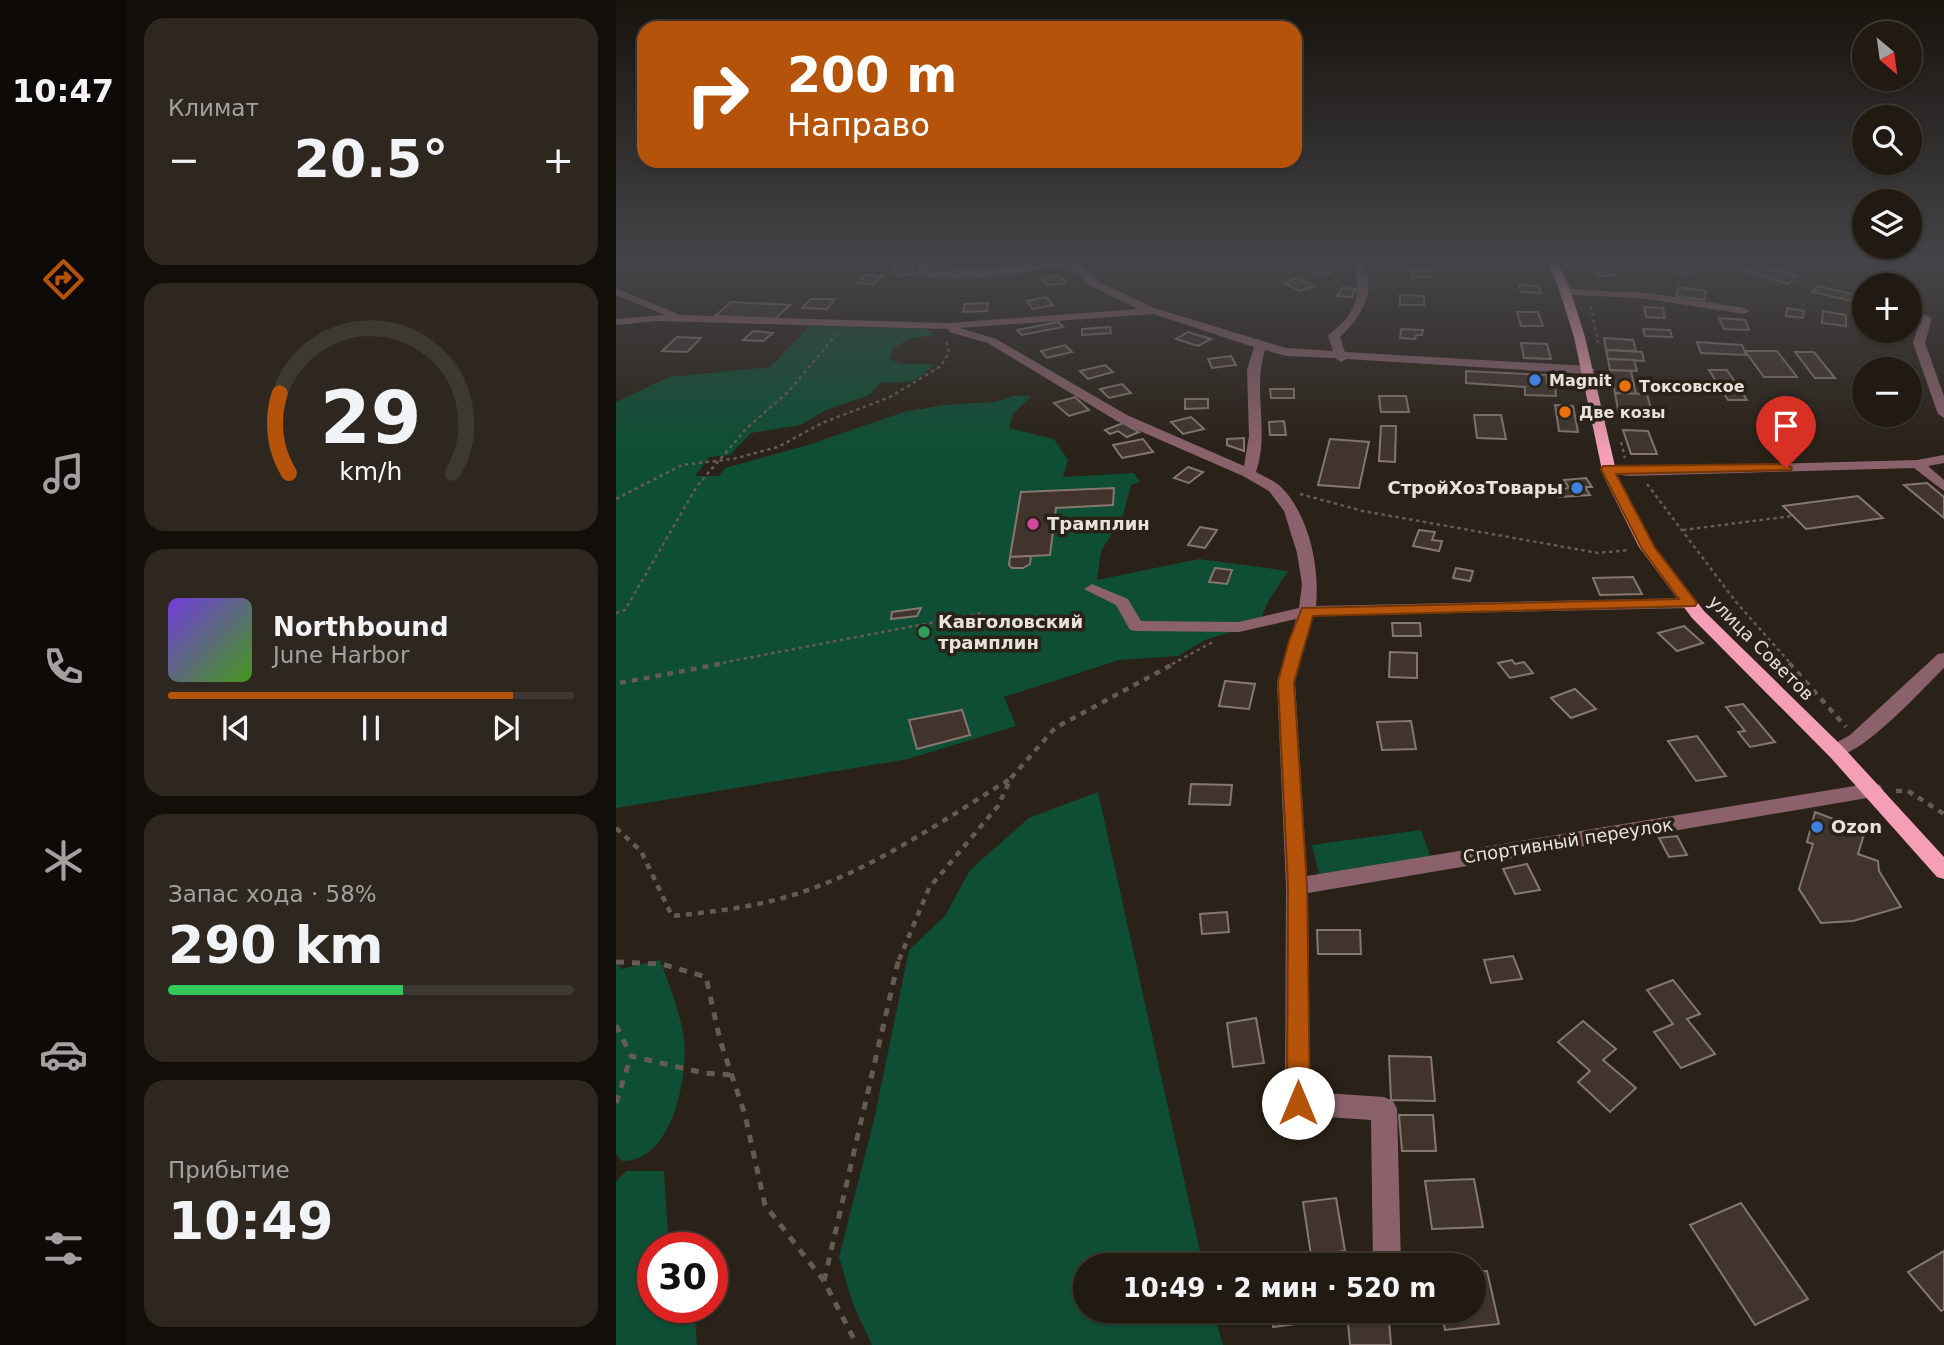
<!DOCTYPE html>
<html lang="ru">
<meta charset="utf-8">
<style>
body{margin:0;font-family:"DejaVu Sans",sans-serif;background:#2d2720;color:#f1f3f6;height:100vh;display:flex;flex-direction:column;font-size:26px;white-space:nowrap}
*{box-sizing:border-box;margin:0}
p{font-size:23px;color:#a2a19f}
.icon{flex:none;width:38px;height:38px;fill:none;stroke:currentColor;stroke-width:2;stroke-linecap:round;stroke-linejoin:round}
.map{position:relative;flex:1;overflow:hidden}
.panel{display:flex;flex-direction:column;gap:18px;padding:18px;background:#120e0a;width:490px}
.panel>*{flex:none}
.top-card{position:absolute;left:21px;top:21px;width:665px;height:147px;border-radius:21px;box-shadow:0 2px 5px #0004,0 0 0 2px #3d3832;background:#b45309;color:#fff;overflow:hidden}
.needle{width:46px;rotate:151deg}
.buttons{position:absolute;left:1236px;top:21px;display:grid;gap:14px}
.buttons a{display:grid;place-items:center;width:70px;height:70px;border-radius:50%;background:#201a12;box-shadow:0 2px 5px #0004,0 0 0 2px #3d3832;font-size:35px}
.speed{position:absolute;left:21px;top:1232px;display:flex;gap:14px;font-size:35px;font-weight:700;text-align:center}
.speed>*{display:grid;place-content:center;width:91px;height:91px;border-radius:50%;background:#201a12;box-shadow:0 2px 5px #0004,0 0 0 2px #3d3832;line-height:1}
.speed .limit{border:10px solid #d22;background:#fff;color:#111}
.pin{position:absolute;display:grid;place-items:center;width:60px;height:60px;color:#fff;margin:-72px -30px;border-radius:50% 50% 50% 0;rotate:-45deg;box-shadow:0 0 7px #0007}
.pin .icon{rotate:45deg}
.me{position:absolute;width:77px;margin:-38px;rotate:0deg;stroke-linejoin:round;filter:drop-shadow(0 0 5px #0008)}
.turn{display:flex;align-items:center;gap:24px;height:147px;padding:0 35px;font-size:32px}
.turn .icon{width:91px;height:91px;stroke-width:2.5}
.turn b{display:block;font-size:49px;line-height:60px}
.big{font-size:52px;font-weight:800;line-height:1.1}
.panel .tile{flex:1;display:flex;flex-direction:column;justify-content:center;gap:10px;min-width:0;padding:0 24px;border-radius:21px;background:#2d2720}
.panel .dial{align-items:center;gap:0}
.dial svg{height:182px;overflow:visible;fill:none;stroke:#3d3832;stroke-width:7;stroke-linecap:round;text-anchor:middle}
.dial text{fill:#f1f3f6;stroke:none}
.song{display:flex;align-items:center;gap:21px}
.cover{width:84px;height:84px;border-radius:10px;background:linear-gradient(135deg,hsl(260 70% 55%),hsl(100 70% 35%))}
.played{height:7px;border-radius:4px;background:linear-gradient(90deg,#b45309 85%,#3d3832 85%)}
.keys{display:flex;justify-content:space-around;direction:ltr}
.heat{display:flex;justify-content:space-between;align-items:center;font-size:38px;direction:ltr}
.charge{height:10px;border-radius:5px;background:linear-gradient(90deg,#34c759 58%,#3d3832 0)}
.trip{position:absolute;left:457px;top:1253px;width:413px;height:70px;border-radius:35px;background:#201a12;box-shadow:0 2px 5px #0004,0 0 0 2px #3d3832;font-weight:800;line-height:70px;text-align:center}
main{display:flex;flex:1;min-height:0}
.dock{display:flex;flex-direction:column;width:126px;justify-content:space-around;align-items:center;background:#0d0a07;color:#a2a19f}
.dock .icon{width:49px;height:49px}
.dock .selected{color:#b45309}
.dock b{font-size:32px;color:#f1f3f6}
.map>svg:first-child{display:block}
</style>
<main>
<nav class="dock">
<b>10:47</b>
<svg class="icon selected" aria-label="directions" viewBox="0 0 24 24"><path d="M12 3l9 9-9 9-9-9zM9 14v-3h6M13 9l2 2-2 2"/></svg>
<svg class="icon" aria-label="music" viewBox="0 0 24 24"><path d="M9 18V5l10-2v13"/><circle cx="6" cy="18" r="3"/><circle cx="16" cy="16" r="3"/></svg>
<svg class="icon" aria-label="phone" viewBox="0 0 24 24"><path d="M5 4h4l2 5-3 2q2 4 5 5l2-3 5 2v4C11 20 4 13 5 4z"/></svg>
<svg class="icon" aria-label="climate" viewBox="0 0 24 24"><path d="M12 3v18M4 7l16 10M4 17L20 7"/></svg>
<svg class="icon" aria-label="car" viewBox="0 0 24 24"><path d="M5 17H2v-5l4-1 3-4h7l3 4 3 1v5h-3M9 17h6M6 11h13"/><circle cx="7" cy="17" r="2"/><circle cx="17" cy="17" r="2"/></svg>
<svg class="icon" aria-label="filters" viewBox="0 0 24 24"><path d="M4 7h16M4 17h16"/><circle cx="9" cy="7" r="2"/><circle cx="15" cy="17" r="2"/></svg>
</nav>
<section class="panel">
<div class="tile"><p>Климат</p>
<div class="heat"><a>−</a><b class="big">20.5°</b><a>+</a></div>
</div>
<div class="tile dial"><svg viewBox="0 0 100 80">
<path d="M14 69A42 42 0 1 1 86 69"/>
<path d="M14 69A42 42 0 0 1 10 34" stroke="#b45309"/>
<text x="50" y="56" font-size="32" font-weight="700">29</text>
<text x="50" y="72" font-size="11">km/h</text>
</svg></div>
<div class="tile">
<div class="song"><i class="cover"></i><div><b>Northbound</b><p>June Harbor</p></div></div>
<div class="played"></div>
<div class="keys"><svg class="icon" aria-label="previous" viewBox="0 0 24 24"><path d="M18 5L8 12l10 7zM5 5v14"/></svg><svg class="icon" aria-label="pause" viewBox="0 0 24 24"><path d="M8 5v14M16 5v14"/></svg><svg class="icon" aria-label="next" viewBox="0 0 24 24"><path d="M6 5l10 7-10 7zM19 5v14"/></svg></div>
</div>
<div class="tile"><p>Запас хода · 58%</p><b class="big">290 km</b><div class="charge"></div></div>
<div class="tile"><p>Прибытие</p><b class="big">10:49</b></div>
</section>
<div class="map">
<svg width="1328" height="1345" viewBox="0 0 1328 1345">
<rect width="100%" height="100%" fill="#2a2218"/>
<g fill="#0e4e34">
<path d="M193 326 312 329 319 335 296 338 277 348 274 360 288 364H319C297 386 293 381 264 383L253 395 210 410 184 425 135 433 114 455 93 457 79 476H103L109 468 192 445 288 412 328 405 378 402 398 396H415L397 414 393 428 438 439 452 460 447 477 518 473 524 482 515 485 507 515 485 551 481 580 583 559 672 571 653 600 642 624 589 640 562 656 503 660 388 697 400 726 292 759 0 808V402L53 377 155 367Z"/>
<polygon points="482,792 587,1265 469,1265 469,1311 597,1311 607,1345 256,1345 237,1304 223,1257 258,1120 293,950 329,916 354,870 413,818"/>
<polygon points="805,830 815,858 703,874 696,845"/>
<path d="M0 960 5 969 44 960C53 984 62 1007 67 1032 74 1071 58 1162 6 1161L0 1154Z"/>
<polygon points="11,1171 48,1171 52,1234 58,1248 37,1248 37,1307 78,1307 81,1345 0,1345 0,1181"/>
</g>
<g fill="#40342d" stroke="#85766f" stroke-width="2">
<polygon points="1055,263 1077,266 1073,274 1051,271"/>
<polygon points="294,265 298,274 281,276 276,267"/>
<polygon points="705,265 715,273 701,275 690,268"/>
<polygon points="992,265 1001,275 984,276 975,266"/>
<polygon points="1138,265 1182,276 1172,284 1130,271"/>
<polygon points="795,270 813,270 815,277 797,277"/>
<polygon points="249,275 266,276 257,284 241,283"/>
<polygon points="444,275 450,283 431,285 426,278"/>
<polygon points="682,278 698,286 684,291 668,283"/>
<polygon points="903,285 923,286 925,293 905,292"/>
<polygon points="1201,286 1245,296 1240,302 1196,292"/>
<polygon points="1063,287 1090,291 1088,300 1060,296"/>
<polygon points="726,288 740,289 736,297 721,296"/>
<polygon points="784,295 808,296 808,305 784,305"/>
<polygon points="430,297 437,305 417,309 411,301"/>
<polygon points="195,299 219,299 211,309 186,308"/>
<polygon points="115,302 174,305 159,319 99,316"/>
<polygon points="372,303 371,311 347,312 349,304"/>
<polygon points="1028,307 1047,308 1049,318 1030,317"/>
<polygon points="1171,308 1188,311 1187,318 1170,316"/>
<polygon points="1207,311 1230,315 1230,326 1206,323"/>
<polygon points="901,312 922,312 927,326 905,326"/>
<polygon points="1103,318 1129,320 1133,330 1108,329"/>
<polygon points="442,322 447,327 406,335 401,330"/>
<polygon points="494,327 495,333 466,335 466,329"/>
<polygon points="785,329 807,330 806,335 800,335 799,339 784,338"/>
<polygon points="1027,329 1054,330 1056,337 1029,336"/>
<polygon points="137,331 157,333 147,341 127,340"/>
<polygon points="572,332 595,339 582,346 560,339"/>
<polygon points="61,337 85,338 71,352 46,351"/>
<polygon points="988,338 1017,340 1020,351 990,350"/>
<polygon points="1081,342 1126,345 1130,355 1085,353"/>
<polygon points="905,343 931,344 935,359 908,358"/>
<polygon points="449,345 456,352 431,358 425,351"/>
<polygon points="990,350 1026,352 1028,361 992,359"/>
<polygon points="1129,351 1161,351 1181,377 1148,377"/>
<polygon points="1179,352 1198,352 1219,378 1199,378"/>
<polygon points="615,356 620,365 596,368 592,359"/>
<polygon points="992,359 1018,360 1021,371 994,370"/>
<polygon points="489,365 497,372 472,379 464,371"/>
<polygon points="994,370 1015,371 1020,394 999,393"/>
<polygon points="1093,370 1111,370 1131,400 1112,400"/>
<polygon points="850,371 930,375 931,383 939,383 940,396 909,395 909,387 850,383"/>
<polygon points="506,384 515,393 493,398 484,389"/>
<polygon points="654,389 678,389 678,398 655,398"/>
<polygon points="999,393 1031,394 1037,417 1003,415"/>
<polygon points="763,396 790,396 793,412 765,412"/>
<polygon points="459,397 473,410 453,416 438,403"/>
<polygon points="569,399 592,399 592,408 569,409"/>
<polygon points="939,405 957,406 962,432 943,431"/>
<polygon points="858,415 885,415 890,439 861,438"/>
<polygon points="575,417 588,429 567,434 555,422"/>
<polygon points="668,421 670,435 654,435 653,422"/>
<polygon points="507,423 523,432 511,437 502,431 494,434 489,430"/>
<polygon points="765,426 780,426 779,462 763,461"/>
<polygon points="1007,430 1032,431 1041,454 1015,454"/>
<polygon points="628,438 628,451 611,445 611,439"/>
<polygon points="527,439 537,452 506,458 497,445"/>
<polygon points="714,439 753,442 743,488 702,485"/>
<polygon points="572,467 587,472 573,483 558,478"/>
<polygon points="970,478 976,487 969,487 974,495 943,497 938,490 953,488 948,480"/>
<polygon points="1311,483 1328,497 1328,518 1288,485"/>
<polygon points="498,488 497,505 440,508 434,555 394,557 405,492"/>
<polygon points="1242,496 1267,518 1190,529 1167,506"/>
<polygon points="584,527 601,530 589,548 572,545"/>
<polygon points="803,530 819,532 816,540 826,541 823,551 797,546"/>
<polygon points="415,556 414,564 407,568 396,568 393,565 394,557"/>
<polygon points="599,568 616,570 611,584 593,582"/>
<polygon points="840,568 857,571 854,581 837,578"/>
<polygon points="1017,577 1026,594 984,595 977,578"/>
<polygon points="305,608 301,616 275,619 276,612"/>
<polygon points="776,623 804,623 805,636 777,636"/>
<polygon points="1068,626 1087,643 1061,651 1042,633"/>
<polygon points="774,652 801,653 801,678 773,677"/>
<polygon points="896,660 899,664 908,662 917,673 894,678 882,663"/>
<polygon points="609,681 639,684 633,709 603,706"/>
<polygon points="959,689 980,709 955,718 935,698"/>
<polygon points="1127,704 1159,742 1134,747 1122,732 1129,731 1110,707"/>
<polygon points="346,710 354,735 301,749 293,720"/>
<polygon points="795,721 800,749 766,750 761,722"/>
<polygon points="1081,736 1110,776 1080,781 1052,741"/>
<polygon points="575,784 616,785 614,805 573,804"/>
<polygon points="1199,812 1249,831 1242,854 1262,861 1263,871 1285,907 1237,921 1205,923 1183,889 1197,844 1191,842"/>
<polygon points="1061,836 1071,855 1053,857 1043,838"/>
<polygon points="911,864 924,890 899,894 887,869"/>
<polygon points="611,912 613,932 586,934 584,914"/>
<polygon points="701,930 744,930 745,954 702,954"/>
<polygon points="897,956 906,979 875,983 868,960"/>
<polygon points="1057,980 1084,1014 1071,1019 1099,1054 1065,1068 1038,1032 1057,1024 1031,990"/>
<polygon points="640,1018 648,1063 617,1067 611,1023"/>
<polygon points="967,1021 1000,1049 987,1060 1020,1088 994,1112 962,1082 974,1071 942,1042"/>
<polygon points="773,1056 815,1057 819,1101 775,1100"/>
<polygon points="783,1115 817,1115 820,1151 786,1151"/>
<polygon points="858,1179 867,1227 816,1229 809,1181"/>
<polygon points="720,1198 729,1251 695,1255 687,1202"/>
<polygon points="1125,1203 1192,1299 1139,1325 1074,1225"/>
<polygon points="1328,1251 1328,1309 1325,1311 1292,1272"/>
<polygon points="871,1271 883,1324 829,1330 825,1311 858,1311 858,1272"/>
<polygon points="655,1311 708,1311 709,1320 657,1327"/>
<polygon points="773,1321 775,1345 734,1345 732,1323"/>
</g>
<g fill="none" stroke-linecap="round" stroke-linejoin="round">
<g stroke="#645c54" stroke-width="2.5" stroke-dasharray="3.5 3.5" stroke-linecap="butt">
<polyline points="957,262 967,282"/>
<polyline points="975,306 982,343"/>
<polyline points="1005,442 1009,458"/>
<polyline points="1031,484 1120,602 1175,664"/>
<polyline points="684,494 747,511 982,553 1013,550"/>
<polyline points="0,499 66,465 117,459 162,447 206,423 274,397 325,366 333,352 330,341"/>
<polyline points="1067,530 1176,516"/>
<polyline points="0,613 9,610 81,486 131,428 172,392 220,335"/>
<polyline points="100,664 366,613"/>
<polyline points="556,664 597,642"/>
</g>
<g stroke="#645c54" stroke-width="4.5" stroke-dasharray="6 6" stroke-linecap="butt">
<polyline points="1173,663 1230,727"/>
<polyline points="4,683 109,663"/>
<polyline points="1280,791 1292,791 1328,814"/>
<path d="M0 828 25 851 56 916C97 912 138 907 177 895 255 871 326 821 394 779"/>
<polyline points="283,960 313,888 382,806 395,778 439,728 559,663"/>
</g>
<g stroke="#645c54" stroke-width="5" stroke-dasharray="8 8" stroke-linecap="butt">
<polyline points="0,962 46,964 90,977 104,1040 129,1115 149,1205 208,1281 241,1345"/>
<polyline points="0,1025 15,1056 88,1073 116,1075"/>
<polyline points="0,1103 15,1056"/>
<polyline points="208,1281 283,958"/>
</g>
<g fill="#8b626c" fill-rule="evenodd">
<path d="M299 262H309L312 271H326L460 262 483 282 538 308 670 348 717 351 712 336C718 329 727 324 732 316 743 301 745 278 736 262H746C763 290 744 318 724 337L729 352 973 366 979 370 973 374 730 359 725 362 719 358 670 356 649 350C636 390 654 431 640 472 647 476 657 480 664 486 693 514 704 567 700 606L1073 598 1081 603 1073 608 697 616 679 682 691 876 1257 783 1264 785 1267 790 1264 795 1257 797 692 893 694 1092 768 1097 777 1101 781 1109 785 1265H757L755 1120 682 1115 673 1111 669 1103 670 886 661 682 680 619 623 632 520 631 514 630 500 605 468 589 476 584 512 599 525 621 623 622 683 608 686 584 681 553 668 511 653 491 627 476 501 421 372 343 333 332 332 329 41 321 0 325V319L49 315 0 295V288L64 315 331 323 522 309 475 286 451 264C408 274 348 284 304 276ZM537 314 638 347 631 370 633 436 628 466 511 415 380 339 344 328Z"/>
<polygon points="950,289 1033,293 1128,308 1134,311 1128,314 1033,299 946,294 946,290"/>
<polygon points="1293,307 1316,318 1309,343 1328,396 1328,418 1322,414 1297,343 1304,319 1293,314"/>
<polygon points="1328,455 1328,463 1312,466 1328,480 1328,491 1298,468 1013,476 991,473 984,469 991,465 1013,468 1301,460"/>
<path d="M1328 653V668C1308 687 1241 763 1214 756L1212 751 1214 746 1234 735 1322 654Z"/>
</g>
<polygon fill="#f49fb5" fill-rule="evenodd" points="931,262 941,262 953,286 969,337 1001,475 1039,547 1088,611 1228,748 1328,857 1328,879 1321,877 1215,758 1076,618 1023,547 987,475 958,337 942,286"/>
</g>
<linearGradient id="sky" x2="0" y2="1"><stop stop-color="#17130d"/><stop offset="0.58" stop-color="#444448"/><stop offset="1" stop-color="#444448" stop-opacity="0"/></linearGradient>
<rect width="1328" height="451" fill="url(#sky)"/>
<polygon fill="#b45309" stroke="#753606" stroke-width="2" points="1170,464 1176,468 1175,470 1000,474 1039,548 1081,603 1079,606 697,616 678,682 691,886 694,1103 690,1111 682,1114 674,1111 671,1103 672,886 662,682 673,641 686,608 1063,599 1026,549 985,469 987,466"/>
<g fill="#3f7fe0" stroke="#2a2218" stroke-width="2.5">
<circle cx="919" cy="380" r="7"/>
<circle cx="961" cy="488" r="7"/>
<circle cx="1201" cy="827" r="7"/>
</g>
<g fill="#e8710a" stroke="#2a2218" stroke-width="2.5">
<circle cx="1009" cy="386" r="7"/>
<circle cx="949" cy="412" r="7"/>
</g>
<circle fill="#d1479c" stroke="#2a2218" stroke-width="2.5" cx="417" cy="524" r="7"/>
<circle fill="#2e9e5b" stroke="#2a2218" stroke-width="2.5" cx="308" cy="632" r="7"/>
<g text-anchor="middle" stroke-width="7" stroke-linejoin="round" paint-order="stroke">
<g font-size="16" font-weight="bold" fill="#e8e2dc" stroke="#2a2218" text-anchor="start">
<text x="933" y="386">Magnit</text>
<text x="1023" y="392">Токсовское</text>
<text x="963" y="418">Две козы</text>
</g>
<g font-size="18" font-weight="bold" fill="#e8e2dc" stroke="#2a2218" text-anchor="start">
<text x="947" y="494" text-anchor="end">СтройХозТовары</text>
<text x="431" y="530">Трамплин</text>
<text x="322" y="628">Кавголовский<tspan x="322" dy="21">трамплин</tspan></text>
<text x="1215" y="833">Ozon</text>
</g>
<g font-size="18" fill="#e8e2dc" stroke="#2a2218">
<text transform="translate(1145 648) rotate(45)" y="6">улица Советов</text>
<text transform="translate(952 841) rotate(-9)" y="6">Спортивный переулок</text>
</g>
</g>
</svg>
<div class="buttons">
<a><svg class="needle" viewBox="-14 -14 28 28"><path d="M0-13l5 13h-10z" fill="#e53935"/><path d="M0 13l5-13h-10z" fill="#a2a19f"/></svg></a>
<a><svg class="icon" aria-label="search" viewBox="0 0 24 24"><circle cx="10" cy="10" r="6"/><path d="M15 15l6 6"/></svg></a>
<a><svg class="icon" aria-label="layers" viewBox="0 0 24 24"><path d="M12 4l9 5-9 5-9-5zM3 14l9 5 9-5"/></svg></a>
<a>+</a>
<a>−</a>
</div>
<div class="speed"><div class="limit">30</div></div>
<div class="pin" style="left:1170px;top:468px;background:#d93025"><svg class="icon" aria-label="arrive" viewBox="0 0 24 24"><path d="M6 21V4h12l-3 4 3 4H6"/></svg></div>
<svg class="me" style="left:682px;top:1103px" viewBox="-20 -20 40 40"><circle r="19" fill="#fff"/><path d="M0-13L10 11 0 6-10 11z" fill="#b45309"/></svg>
<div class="trip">10:49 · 2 мин · 520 m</div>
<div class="top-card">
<div class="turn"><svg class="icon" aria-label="right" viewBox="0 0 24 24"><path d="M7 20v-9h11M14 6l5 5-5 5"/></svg><div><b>200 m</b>Направо</div></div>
</div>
</div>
</main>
